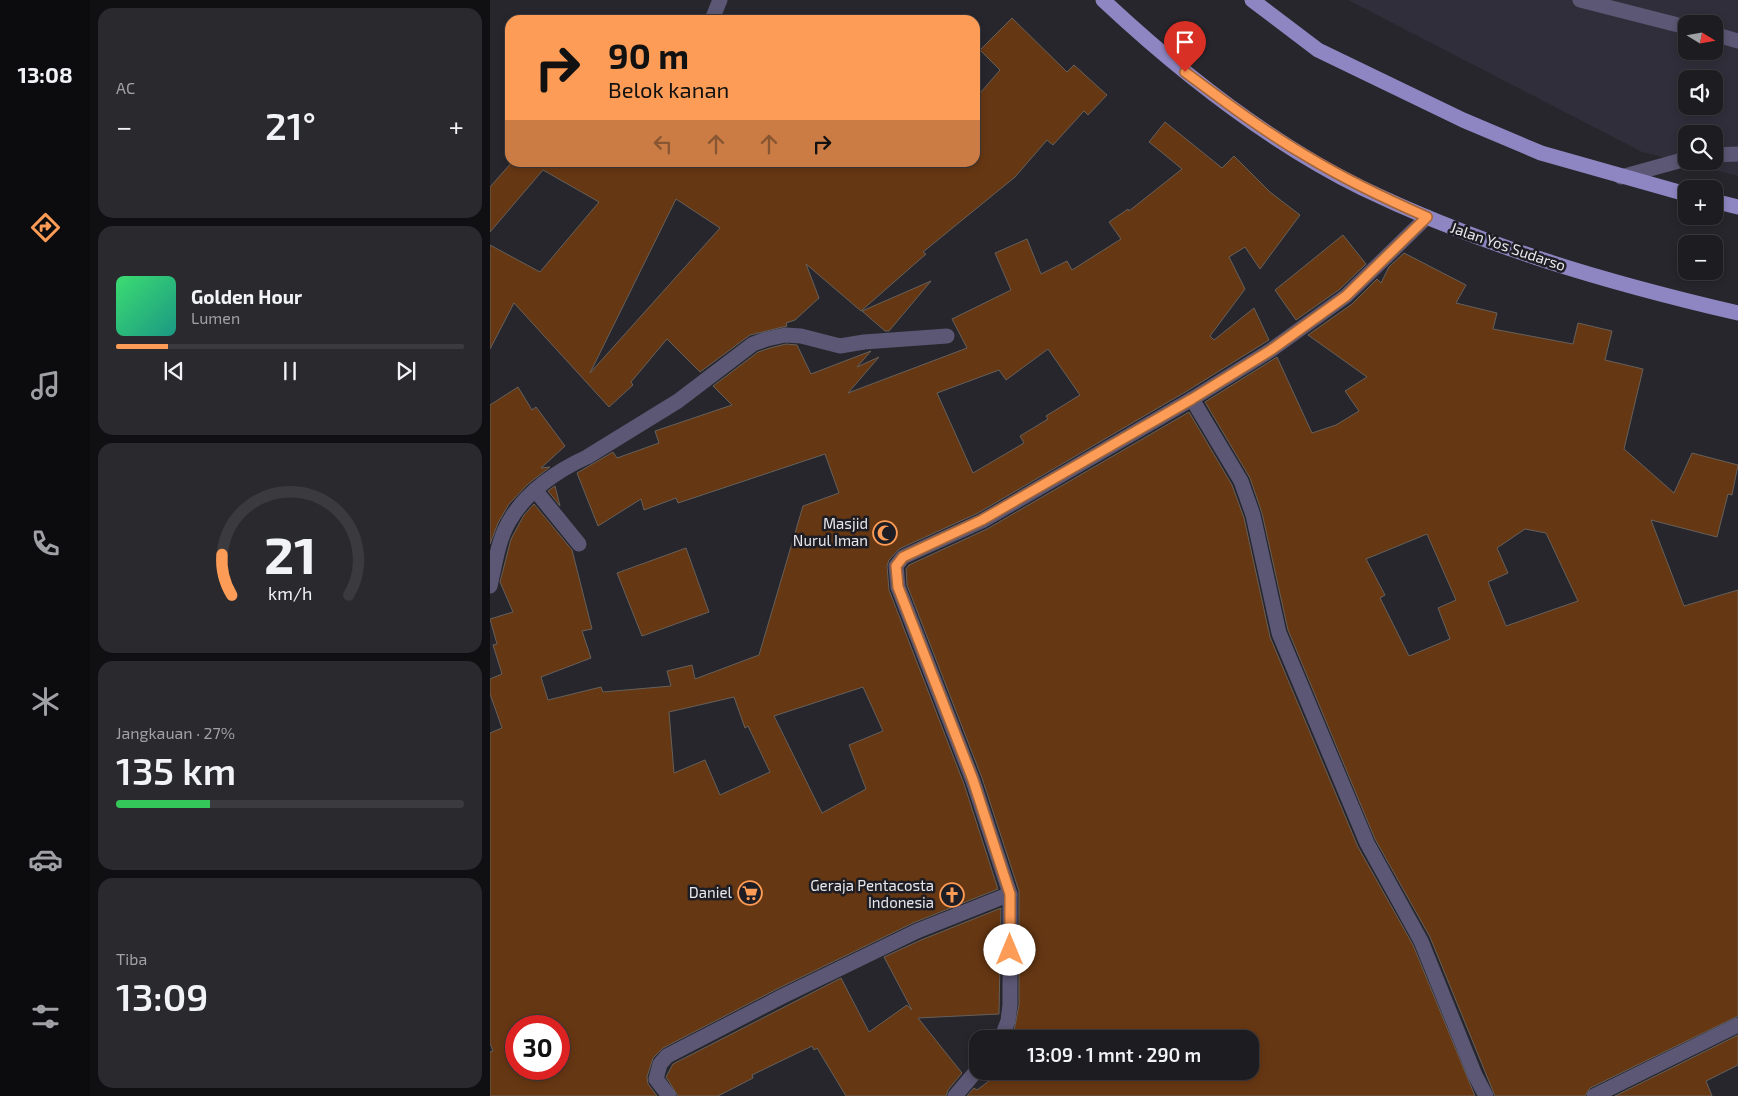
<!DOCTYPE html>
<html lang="id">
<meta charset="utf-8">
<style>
body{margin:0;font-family:"Exo 2",sans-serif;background:#2a292e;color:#f1f3f6;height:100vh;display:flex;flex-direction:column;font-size:19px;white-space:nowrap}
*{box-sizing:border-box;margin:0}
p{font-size:16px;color:#a0a1a5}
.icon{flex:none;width:28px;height:28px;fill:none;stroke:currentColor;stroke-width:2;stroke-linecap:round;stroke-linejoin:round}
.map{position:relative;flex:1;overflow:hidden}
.sheet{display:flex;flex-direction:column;gap:8px;padding:8px;background:#100f12;width:400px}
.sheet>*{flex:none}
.banner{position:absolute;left:15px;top:15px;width:475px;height:152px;border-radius:15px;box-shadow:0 2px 8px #0003,0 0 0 1px #3b3a3f;background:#fd9c56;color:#111;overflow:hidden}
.needle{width:32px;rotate:101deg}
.buttons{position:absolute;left:1188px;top:15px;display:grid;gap:10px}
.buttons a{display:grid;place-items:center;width:45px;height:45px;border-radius:10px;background:#1d1c21;box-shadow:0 2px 8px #0003,0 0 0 1px #3b3a3f;font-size:25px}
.speed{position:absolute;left:15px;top:1015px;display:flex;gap:10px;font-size:25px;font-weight:700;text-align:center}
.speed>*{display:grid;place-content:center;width:65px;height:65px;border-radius:50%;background:#1d1c21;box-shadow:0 2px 8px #0003,0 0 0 1px #3b3a3f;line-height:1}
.speed .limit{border:8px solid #d22;background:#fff;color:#111}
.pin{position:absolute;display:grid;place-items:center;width:42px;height:42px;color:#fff;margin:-51px -21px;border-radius:50% 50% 50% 0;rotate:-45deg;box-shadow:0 0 5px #0007}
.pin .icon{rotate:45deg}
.me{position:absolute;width:55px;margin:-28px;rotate:0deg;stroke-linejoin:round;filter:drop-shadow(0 0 4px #0008)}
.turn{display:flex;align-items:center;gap:18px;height:105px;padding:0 20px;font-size:22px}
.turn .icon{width:65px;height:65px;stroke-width:2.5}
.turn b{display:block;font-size:35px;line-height:42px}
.lanes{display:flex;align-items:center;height:48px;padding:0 20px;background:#0003;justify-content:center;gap:25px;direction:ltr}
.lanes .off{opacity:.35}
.big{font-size:38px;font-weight:600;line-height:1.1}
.sheet .card{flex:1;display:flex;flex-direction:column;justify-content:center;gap:8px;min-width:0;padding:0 18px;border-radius:15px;background:#2a292e}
.sheet .dial{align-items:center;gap:0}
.dial svg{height:130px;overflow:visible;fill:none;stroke:#3b3a3f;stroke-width:7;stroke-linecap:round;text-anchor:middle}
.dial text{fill:#f1f3f6;stroke:none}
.song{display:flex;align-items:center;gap:15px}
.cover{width:60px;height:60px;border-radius:8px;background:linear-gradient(135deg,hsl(140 70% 55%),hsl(170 70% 35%))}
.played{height:5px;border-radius:2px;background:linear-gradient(90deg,#fd9c56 15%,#3b3a3f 15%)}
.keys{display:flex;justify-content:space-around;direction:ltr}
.heat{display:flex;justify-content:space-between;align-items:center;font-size:28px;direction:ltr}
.charge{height:8px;border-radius:4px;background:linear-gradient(90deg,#34c759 27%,#3b3a3f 0)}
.trip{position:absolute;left:479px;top:1030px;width:290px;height:50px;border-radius:15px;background:#1d1c21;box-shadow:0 2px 8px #0003,0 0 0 1px #3b3a3f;font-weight:600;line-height:50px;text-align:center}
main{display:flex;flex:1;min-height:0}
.tabs{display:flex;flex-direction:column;width:90px;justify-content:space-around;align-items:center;background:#0c0b0d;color:#a0a1a5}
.tabs .icon{width:35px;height:35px}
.tabs .active{color:#fd9c56}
.tabs b{font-size:22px;color:#f1f3f6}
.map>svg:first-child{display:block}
</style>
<main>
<nav class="tabs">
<b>13:08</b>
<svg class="icon active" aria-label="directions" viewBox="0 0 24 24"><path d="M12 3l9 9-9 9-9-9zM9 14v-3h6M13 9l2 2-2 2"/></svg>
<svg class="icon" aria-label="music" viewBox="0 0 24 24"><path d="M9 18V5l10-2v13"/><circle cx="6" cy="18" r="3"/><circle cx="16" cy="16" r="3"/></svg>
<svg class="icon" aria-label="phone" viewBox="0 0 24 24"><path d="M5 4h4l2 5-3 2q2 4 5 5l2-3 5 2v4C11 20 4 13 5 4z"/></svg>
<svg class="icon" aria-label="climate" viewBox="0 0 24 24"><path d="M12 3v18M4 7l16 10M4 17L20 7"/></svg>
<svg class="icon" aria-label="car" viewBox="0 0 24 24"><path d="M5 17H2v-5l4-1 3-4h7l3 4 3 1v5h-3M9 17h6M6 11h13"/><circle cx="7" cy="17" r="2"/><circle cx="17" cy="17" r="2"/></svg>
<svg class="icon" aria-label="filters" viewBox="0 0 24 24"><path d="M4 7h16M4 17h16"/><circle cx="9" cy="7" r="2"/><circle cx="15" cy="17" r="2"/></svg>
</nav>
<section class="sheet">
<div class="card"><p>AC</p>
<div class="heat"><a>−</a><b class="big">21°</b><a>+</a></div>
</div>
<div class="card">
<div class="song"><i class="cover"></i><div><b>Golden Hour</b><p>Lumen</p></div></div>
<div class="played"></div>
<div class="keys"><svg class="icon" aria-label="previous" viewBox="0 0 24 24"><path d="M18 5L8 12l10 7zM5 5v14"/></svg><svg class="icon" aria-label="pause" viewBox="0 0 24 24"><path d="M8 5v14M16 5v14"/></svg><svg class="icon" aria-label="next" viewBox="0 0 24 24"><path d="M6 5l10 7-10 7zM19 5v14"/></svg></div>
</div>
<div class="card dial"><svg viewBox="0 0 100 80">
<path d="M14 69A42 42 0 1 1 86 69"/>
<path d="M14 69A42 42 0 0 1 8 44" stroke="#fd9c56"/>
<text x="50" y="56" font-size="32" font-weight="700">21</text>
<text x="50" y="72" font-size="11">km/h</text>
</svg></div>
<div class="card"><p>Jangkauan · 27%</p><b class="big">135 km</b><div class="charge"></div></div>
<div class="card"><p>Tiba</p><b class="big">13:09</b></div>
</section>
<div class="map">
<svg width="1248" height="1096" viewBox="0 0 1248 1096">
<rect width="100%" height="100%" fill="#27262c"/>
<path fill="#2f2e3a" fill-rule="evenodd" d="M858 0H1248V176L1152 152ZM1196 24H1224V51H1196ZM1196 79H1224V106H1196ZM1196 134H1224V161H1196Z"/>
<g fill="#663713" stroke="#66605b" fill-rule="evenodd">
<path d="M522 18 577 72 584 65 617 95 598 115 594 111 563 145 557 140 525 177 433 252 436 254 371 311 316 264 329 298 305 320 296 323 297 326 260 335 210 372 177 339 141 382 143 385 119 407 24 303 0 349V245L50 272 109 202 53 170 0 232V187L22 162H485V99L510 70 490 50ZM186 199 230 228 100 373Z"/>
<path d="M675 122 732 168 744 156 780 192 810 215 770 269 755 247 739 257 755 289 720 336 724 340 764 308 779 340 697 391 488 513 409 549 399 560 397 566 399 590 474 784 508 889 423 923 289 988 173 1048 163 1058 157 1077 158 1084 167 1096H0V1052L3 1051 0 1043V733L12 728 0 694V679L12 674 3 645 7 644 0 619 23 612 10 582 21 539 34 515 44 504 82 550 102 629 92 631 101 658 51 677 58 700 111 687 113 692 181 686 177 671 202 665 205 679 269 655 313 506 349 493 335 454 188 503 186 498 154 510 151 499 108 526 87 473 123 452 127 458 169 443 165 431 242 405 223 386 268 352 280 348 296 344 307 345 321 374 381 351 367 367 389 357 358 393 477 348 462 319 521 290 505 253 537 239 551 274 577 261 582 270 631 239 619 222 638 209 639 211 692 169 659 142ZM558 349 590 395 556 416 558 419 530 436 534 443 483 473 447 393 509 370 516 380ZM373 687 393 731 359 745 376 789 332 813 284 716ZM244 697 255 728 258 726 280 772 230 795 215 760 184 773 179 712ZM26 1026H69V1069H26Z"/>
<polygon points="853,235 876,264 850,289 806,320 785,290"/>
<path d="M914 253 976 285 966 303 1007 313 1003 329 1083 344 1088 323 1122 331 1115 360 1153 369 1134 449 1184 493 1202 453 1248 465 1242 495 1238 494 1227 537 1161 520 1194 606 1248 590V1016L1100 1088 1095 1096H1005L940 937 885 839 798 630 772 513 760 478 715 402 787 357 822 433 846 425 869 411 855 391 877 377 818 335 862 304 887 279 891 283 899 267ZM1035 529 1056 533 1088 601 1016 626 998 582 1018 573 1007 548ZM937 534 966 600 948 608 960 639 919 656 890 598 895 595 876 559Z"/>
<polygon points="441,281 399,331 395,331 372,311"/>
<polygon points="28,387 42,410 46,407 75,446 51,468 60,467 38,484 19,504 8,523 0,544 0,405"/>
<polygon points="699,412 742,485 754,518 780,637 868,847 923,945 985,1096 477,1096 484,1088 487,1090 512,1071 760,1071 760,1039 528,1039 524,1031 529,1005 529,891 492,778 417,585 416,569 419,565 497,529"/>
<polygon points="65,486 70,506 58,491"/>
<polygon points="196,548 219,612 152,636 127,573"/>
<polygon points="511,908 509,1014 428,1018 472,1073 458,1090 456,1096 356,1096 327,1048 324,1050 322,1046 262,1075 263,1078 228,1096 188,1096 176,1077 183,1064 351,978 379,1032 417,1005 422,1010 394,957 431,940"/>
<polygon points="1248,1035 1248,1065 1216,1081 1222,1096 1125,1096"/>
</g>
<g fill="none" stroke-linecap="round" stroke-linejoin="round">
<g stroke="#5b5774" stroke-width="15">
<polyline points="1090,0 1196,27"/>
<polyline points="1224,34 1248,41"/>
<polyline points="1224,155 1248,154"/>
<polyline points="1131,177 1196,159"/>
</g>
<g stroke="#5b5774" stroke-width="15">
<polyline points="223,17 230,0"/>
<polyline points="702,399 751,481 763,515 789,633 877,843 931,941 985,1075 996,1096"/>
<polyline points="45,490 89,544"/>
<path d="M0 586C5 565 8 539 20 520 36 492 68 470 97 457L188 401 263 344 277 339 295 335 311 336 350 346 374 342 457 336"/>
<polyline points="511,1039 518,1021 520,1005 520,894 483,781 408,587 406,566 413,557 492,521 702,399 781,350 856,296 937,217"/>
<polyline points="179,1096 166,1079 170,1064 177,1056 293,996 427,931 520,894"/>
<polyline points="465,1096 488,1069"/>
<polyline points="1104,1096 1248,1025"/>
</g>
<g stroke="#8e86c2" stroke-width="15">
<path d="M613 0C690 72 777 141 872 188 992 246 1119 283 1248 313"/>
<polyline points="762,0 828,50 973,120 1051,153 1196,194"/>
<polyline points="1224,201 1248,207"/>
</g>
</g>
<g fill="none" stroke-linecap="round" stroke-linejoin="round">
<g stroke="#a46538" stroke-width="12">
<path id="route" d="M520 950V894L483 780 408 587 406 566 413 557 492 520 702 399 781 350 856 296 937 217C896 199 856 180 818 157 775 132 735 102 695 72"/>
</g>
<use href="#route" stroke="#fd9c56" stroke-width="9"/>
</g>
<defs>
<g id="mosque-ring" transform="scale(1.25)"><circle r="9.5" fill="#1d1d23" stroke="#fd9c56" stroke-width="1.5"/><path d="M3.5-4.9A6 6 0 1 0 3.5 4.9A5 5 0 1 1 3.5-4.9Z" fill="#fd9c56"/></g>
<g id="supermarket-ring" transform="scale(1.25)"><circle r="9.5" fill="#1d1d23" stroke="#fd9c56" stroke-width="1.5"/><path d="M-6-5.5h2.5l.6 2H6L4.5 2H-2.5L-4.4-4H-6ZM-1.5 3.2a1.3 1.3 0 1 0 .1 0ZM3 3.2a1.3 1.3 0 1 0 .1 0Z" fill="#fd9c56"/></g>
<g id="church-ring" transform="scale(1.25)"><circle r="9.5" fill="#1d1d23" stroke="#fd9c56" stroke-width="1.5"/><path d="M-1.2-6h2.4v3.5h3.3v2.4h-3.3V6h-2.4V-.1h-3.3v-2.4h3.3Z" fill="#fd9c56"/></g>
</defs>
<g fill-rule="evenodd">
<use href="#mosque-ring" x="395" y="533"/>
<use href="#supermarket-ring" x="260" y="893"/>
<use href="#church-ring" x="462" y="895"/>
</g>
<g text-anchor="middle" stroke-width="5" stroke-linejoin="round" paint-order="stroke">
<g font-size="15" fill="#e8e7ec" stroke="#1d1d23">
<text transform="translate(1018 247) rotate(19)" y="5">Jalan Yos Sudarso</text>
</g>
<g font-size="15" fill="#e8e7ec" stroke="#1d1d23" text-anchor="end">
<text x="378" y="529">Masjid<tspan x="378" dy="17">Nurul Iman</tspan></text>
<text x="444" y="891">Geraja Pentacosta<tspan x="444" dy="17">Indonesia</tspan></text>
<text x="242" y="898">Daniel</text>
</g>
</g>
</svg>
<div class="buttons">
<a><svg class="needle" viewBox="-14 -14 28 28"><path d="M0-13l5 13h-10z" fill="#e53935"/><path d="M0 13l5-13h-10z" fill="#a0a1a5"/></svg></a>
<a><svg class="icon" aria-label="sound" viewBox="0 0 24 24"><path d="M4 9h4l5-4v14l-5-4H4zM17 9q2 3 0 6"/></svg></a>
<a><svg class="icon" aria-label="search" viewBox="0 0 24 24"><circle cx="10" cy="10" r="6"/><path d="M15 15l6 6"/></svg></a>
<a>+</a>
<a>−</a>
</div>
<div class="speed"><div class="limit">30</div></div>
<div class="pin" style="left:695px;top:72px;background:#d93025"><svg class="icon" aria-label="arrive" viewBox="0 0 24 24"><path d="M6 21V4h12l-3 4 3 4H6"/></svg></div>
<svg class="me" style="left:520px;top:950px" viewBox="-20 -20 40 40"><circle r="19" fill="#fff"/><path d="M0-13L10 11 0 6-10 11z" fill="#fd9c56"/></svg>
<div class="trip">13:09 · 1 mnt · 290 m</div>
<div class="banner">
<div class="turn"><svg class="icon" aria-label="right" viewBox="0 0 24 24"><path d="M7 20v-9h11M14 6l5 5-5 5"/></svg><div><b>90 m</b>Belok kanan</div></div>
<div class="lanes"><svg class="icon off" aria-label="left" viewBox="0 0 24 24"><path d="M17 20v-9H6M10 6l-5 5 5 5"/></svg><svg class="icon off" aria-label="ahead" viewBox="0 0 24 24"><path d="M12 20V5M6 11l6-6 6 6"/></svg><svg class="icon off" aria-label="ahead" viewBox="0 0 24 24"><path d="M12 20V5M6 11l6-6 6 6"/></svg><svg class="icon" aria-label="right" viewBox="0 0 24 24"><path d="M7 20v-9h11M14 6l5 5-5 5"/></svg></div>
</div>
</div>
</main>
